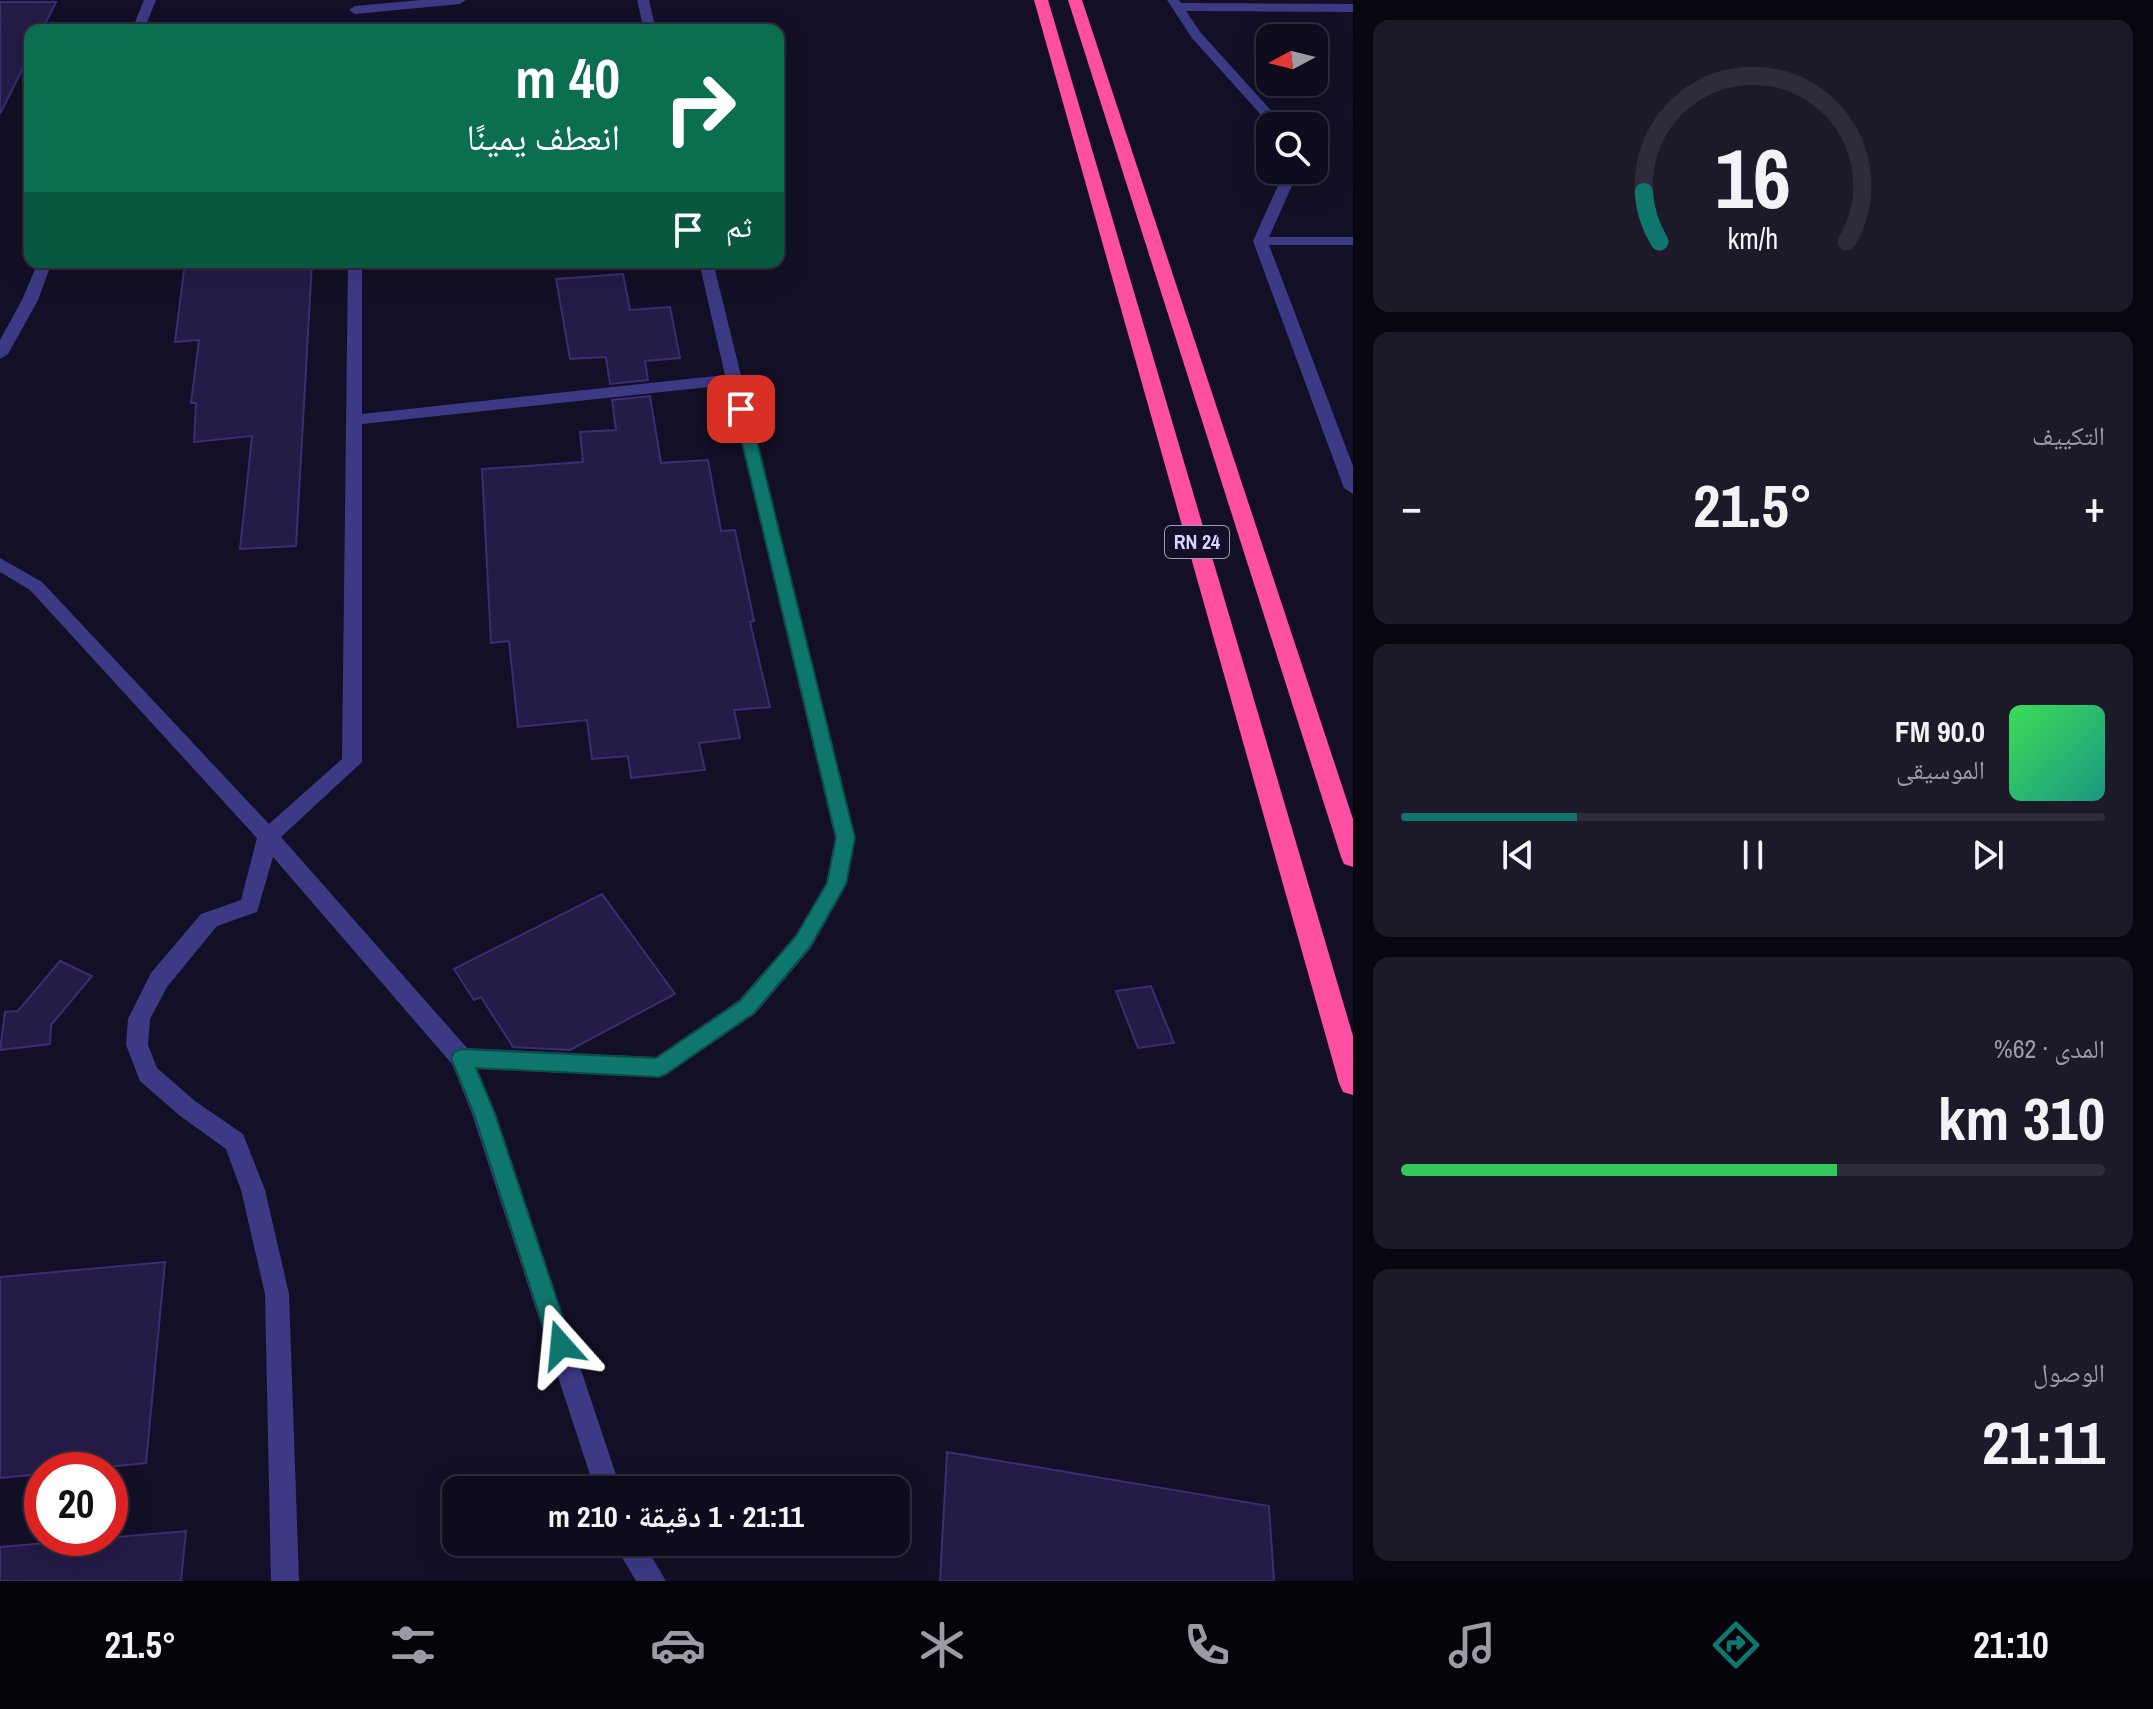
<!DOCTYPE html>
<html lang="ar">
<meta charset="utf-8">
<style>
body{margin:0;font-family:"Archivo Narrow","Noto Naskh Arabic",sans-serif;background:#1c1929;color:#f1f3f6;direction:rtl;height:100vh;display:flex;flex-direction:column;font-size:30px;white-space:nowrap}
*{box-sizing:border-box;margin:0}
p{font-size:26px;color:#9b9ba3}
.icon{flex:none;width:44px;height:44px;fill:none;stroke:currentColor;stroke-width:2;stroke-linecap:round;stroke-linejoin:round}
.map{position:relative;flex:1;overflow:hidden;direction:ltr}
.details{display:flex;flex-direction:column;gap:20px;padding:20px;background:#08060f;width:800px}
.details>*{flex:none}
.banner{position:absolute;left:24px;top:24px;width:760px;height:244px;border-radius:16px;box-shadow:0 8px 32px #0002,0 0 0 2px #2e2b3b;direction:rtl;background:#0b6e4f;color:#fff;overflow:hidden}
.needle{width:52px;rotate:263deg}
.fabs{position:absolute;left:1256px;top:24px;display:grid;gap:16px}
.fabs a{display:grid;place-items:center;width:72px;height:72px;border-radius:16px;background:#0e0b1c;box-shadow:0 8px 32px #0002,0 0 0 2px #2e2b3b;font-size:40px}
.speed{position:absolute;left:24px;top:1452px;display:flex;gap:16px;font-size:40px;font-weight:700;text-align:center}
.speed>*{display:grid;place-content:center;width:104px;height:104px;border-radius:50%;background:#0e0b1c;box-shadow:0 8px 32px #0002,0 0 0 2px #2e2b3b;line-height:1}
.speed .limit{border:12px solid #d22;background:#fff;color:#111}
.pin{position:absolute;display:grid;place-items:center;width:68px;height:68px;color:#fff;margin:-34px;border-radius:16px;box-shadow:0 4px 12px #0006}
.me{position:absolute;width:88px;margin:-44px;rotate:342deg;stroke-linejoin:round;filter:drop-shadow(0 0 6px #0008)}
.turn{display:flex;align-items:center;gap:28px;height:168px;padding:0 32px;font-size:36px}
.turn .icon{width:104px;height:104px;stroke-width:2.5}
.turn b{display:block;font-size:56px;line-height:68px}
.then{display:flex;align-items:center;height:76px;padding:0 32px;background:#0003;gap:16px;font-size:30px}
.big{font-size:60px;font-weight:800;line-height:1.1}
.details .widget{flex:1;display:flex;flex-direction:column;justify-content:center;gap:12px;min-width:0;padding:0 28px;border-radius:16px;background:#1c1929}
.details .dial{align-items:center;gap:0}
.dial svg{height:208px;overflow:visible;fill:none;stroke:#2e2b3b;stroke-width:7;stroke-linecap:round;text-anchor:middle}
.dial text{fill:#f1f3f6;stroke:none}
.song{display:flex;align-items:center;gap:24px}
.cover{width:96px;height:96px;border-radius:12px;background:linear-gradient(135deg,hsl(130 70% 55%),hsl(170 70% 35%))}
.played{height:8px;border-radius:4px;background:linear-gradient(90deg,#0f766e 25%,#2e2b3b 25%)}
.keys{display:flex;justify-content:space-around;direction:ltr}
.heat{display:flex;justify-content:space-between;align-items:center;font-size:44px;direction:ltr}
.charge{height:12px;border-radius:6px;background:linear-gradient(90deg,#34c759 62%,#2e2b3b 0)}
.trip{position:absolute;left:442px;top:1476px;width:468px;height:80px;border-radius:16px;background:#0e0b1c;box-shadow:0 8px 32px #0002,0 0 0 2px #2e2b3b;font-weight:800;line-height:80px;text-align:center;direction:rtl}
.menu{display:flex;height:128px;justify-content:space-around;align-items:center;background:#06040b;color:#9b9ba3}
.menu .icon{width:56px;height:56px}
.menu .current{color:#0f766e}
.menu b{font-size:36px;color:#f1f3f6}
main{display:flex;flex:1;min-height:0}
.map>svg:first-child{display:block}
</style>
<main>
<section class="details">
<div class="widget dial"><svg viewBox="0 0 100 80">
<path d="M14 69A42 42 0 1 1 86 69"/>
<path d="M14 69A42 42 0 0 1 8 50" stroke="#0f766e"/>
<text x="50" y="56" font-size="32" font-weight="700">16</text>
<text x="50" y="72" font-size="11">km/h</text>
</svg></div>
<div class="widget"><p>التكييف</p>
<div class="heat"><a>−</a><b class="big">21.5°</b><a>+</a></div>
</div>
<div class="widget">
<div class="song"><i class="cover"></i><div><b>90.0 FM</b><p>الموسيقى</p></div></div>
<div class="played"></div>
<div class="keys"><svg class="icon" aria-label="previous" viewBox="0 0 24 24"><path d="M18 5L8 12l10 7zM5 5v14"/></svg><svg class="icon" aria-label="pause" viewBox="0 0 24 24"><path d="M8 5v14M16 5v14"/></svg><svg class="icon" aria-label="next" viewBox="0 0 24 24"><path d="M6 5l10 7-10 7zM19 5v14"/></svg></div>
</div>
<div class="widget"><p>المدى · 62%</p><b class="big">310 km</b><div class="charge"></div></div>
<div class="widget"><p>الوصول</p><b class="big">21:11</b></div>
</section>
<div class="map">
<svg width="1353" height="1581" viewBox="0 0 1353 1581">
<rect width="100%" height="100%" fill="#130f26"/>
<g fill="#241b47" stroke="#3b2d73" stroke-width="2">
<polygon points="0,2 56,2 42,30 30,30 30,54 0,114"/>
<polygon points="185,262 312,262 296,546 240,549 252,436 194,442 196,403 191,403 199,340 175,342"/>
<polygon points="623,274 630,310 670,307 680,358 645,361 648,380 610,384 606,357 570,359 556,279"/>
<polygon points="650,396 661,463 708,460 721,531 735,530 754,621 750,622 770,707 734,710 740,738 699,743 705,770 631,778 628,756 592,759 587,720 518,727 509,641 491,643 482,469 583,462 580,432 616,430 612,400"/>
<polygon points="602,894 675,994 570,1050 513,1047 481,997 474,1000 454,969"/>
<polygon points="60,961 92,976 51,1025 50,1044 0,1050 5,1012 18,1011"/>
<polygon points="1151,986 1174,1043 1138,1048 1116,991"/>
<polygon points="165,1262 146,1463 78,1470 42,1470 42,1474 0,1478 0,1277"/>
<polygon points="947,1452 1269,1506 1274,1581 940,1581"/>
<polygon points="186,1531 181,1581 0,1581 0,1547"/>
</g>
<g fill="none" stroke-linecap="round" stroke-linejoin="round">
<g fill="#3d3a85" fill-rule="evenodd">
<polygon points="144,0 156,0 144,30 132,30"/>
<polygon points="421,0 466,0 460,4 355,14 349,10 355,6"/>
<polygon points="637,0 649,0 656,30 644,30"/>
<polygon points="1167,0 1179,0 1181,3 1353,4 1353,12 1186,11 1201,33 1285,126 1271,126 1192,38"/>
<polygon points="1285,170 1299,170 1269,237 1353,237 1353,245 1269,245 1353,466 1353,494 1344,488 1253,241"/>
<polygon points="38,262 52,262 38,300 8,354 0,359 0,340 22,300"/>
<path d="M348 262H362V414L725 375 699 262H713L855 838 847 884 811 948 755 1014 667 1074 659 1077 477 1069 496 1114 621 1490H595L472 1114 452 1064 273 857 257 912 217 926 167 987 150 1019 148 1045 157 1068 195 1101 243 1134 265 1190 289 1294 299 1581H271L265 1294 241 1190 226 1149 179 1115 140 1081 126 1045 128 1019 151 973 201 914 241 900 257 838 30 590 0 572V558L42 582 269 824 342 759ZM728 385 835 838 827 883 795 936 739 1000 656 1057 467 1048 281 837 362 762V424Z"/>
<polygon points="613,1542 643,1542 666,1581 636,1581"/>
</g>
<g fill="#ff4fa3" fill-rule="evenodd">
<polygon points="1034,0 1048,0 1353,1036 1353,1095 1343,1092 1339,1083"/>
<polygon points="1068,0 1082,0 1353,819 1353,867 1344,864 1341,857"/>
</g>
</g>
<polygon fill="#0f766e" stroke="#0a4d48" stroke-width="2" points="741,405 749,409 855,838 846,884 810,947 754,1013 666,1074 659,1077 476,1068 495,1114 572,1345 569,1353 561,1357 553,1353 549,1345 474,1114 451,1058 454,1052 461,1049 656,1058 740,1001 796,936 827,883 836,838 734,409"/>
<g text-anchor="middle" stroke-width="8" stroke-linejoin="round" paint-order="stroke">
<rect fill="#130f26" stroke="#9e99be" stroke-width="2" x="1165" y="526" width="64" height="32" rx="6"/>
<g font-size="20" font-weight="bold" fill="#d9d4ff">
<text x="1197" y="549">RN 24</text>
</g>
</g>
</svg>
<div class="fabs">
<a><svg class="needle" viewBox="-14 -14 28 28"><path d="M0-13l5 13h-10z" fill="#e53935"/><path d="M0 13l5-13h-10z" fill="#9b9ba3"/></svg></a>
<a><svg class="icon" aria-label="search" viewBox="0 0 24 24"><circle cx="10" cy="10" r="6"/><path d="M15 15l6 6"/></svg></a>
</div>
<div class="speed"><div class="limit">20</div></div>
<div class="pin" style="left:741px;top:409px;background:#d93025"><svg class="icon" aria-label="arrive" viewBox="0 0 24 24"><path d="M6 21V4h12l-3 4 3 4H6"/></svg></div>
<svg class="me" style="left:561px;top:1345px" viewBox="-20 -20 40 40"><path d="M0-17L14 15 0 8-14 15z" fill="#0f766e" stroke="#fff" stroke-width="4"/></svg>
<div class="trip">21:11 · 1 دقيقة · 210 m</div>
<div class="banner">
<div class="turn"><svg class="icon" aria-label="right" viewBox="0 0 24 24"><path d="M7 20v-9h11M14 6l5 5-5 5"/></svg><div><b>40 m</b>انعطف يمينًا</div></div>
<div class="then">ثم<svg class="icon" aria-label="arrive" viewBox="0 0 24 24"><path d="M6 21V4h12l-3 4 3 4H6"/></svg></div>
</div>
</div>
</main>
<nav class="menu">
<b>21:10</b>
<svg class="icon current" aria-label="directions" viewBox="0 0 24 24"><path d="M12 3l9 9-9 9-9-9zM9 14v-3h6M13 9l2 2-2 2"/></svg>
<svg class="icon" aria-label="music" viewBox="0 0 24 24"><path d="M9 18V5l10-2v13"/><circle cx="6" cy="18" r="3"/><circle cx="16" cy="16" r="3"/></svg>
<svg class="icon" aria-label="phone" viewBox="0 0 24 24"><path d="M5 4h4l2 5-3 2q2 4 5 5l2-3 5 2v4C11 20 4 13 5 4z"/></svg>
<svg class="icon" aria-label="climate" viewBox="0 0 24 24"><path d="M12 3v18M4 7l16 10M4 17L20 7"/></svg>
<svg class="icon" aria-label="car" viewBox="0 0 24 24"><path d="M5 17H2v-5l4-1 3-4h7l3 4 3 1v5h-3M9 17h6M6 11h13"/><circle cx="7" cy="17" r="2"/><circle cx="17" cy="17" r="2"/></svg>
<svg class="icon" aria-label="filters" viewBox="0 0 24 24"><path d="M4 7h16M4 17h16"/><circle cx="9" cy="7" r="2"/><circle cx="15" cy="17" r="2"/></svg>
<b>21.5°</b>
</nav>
